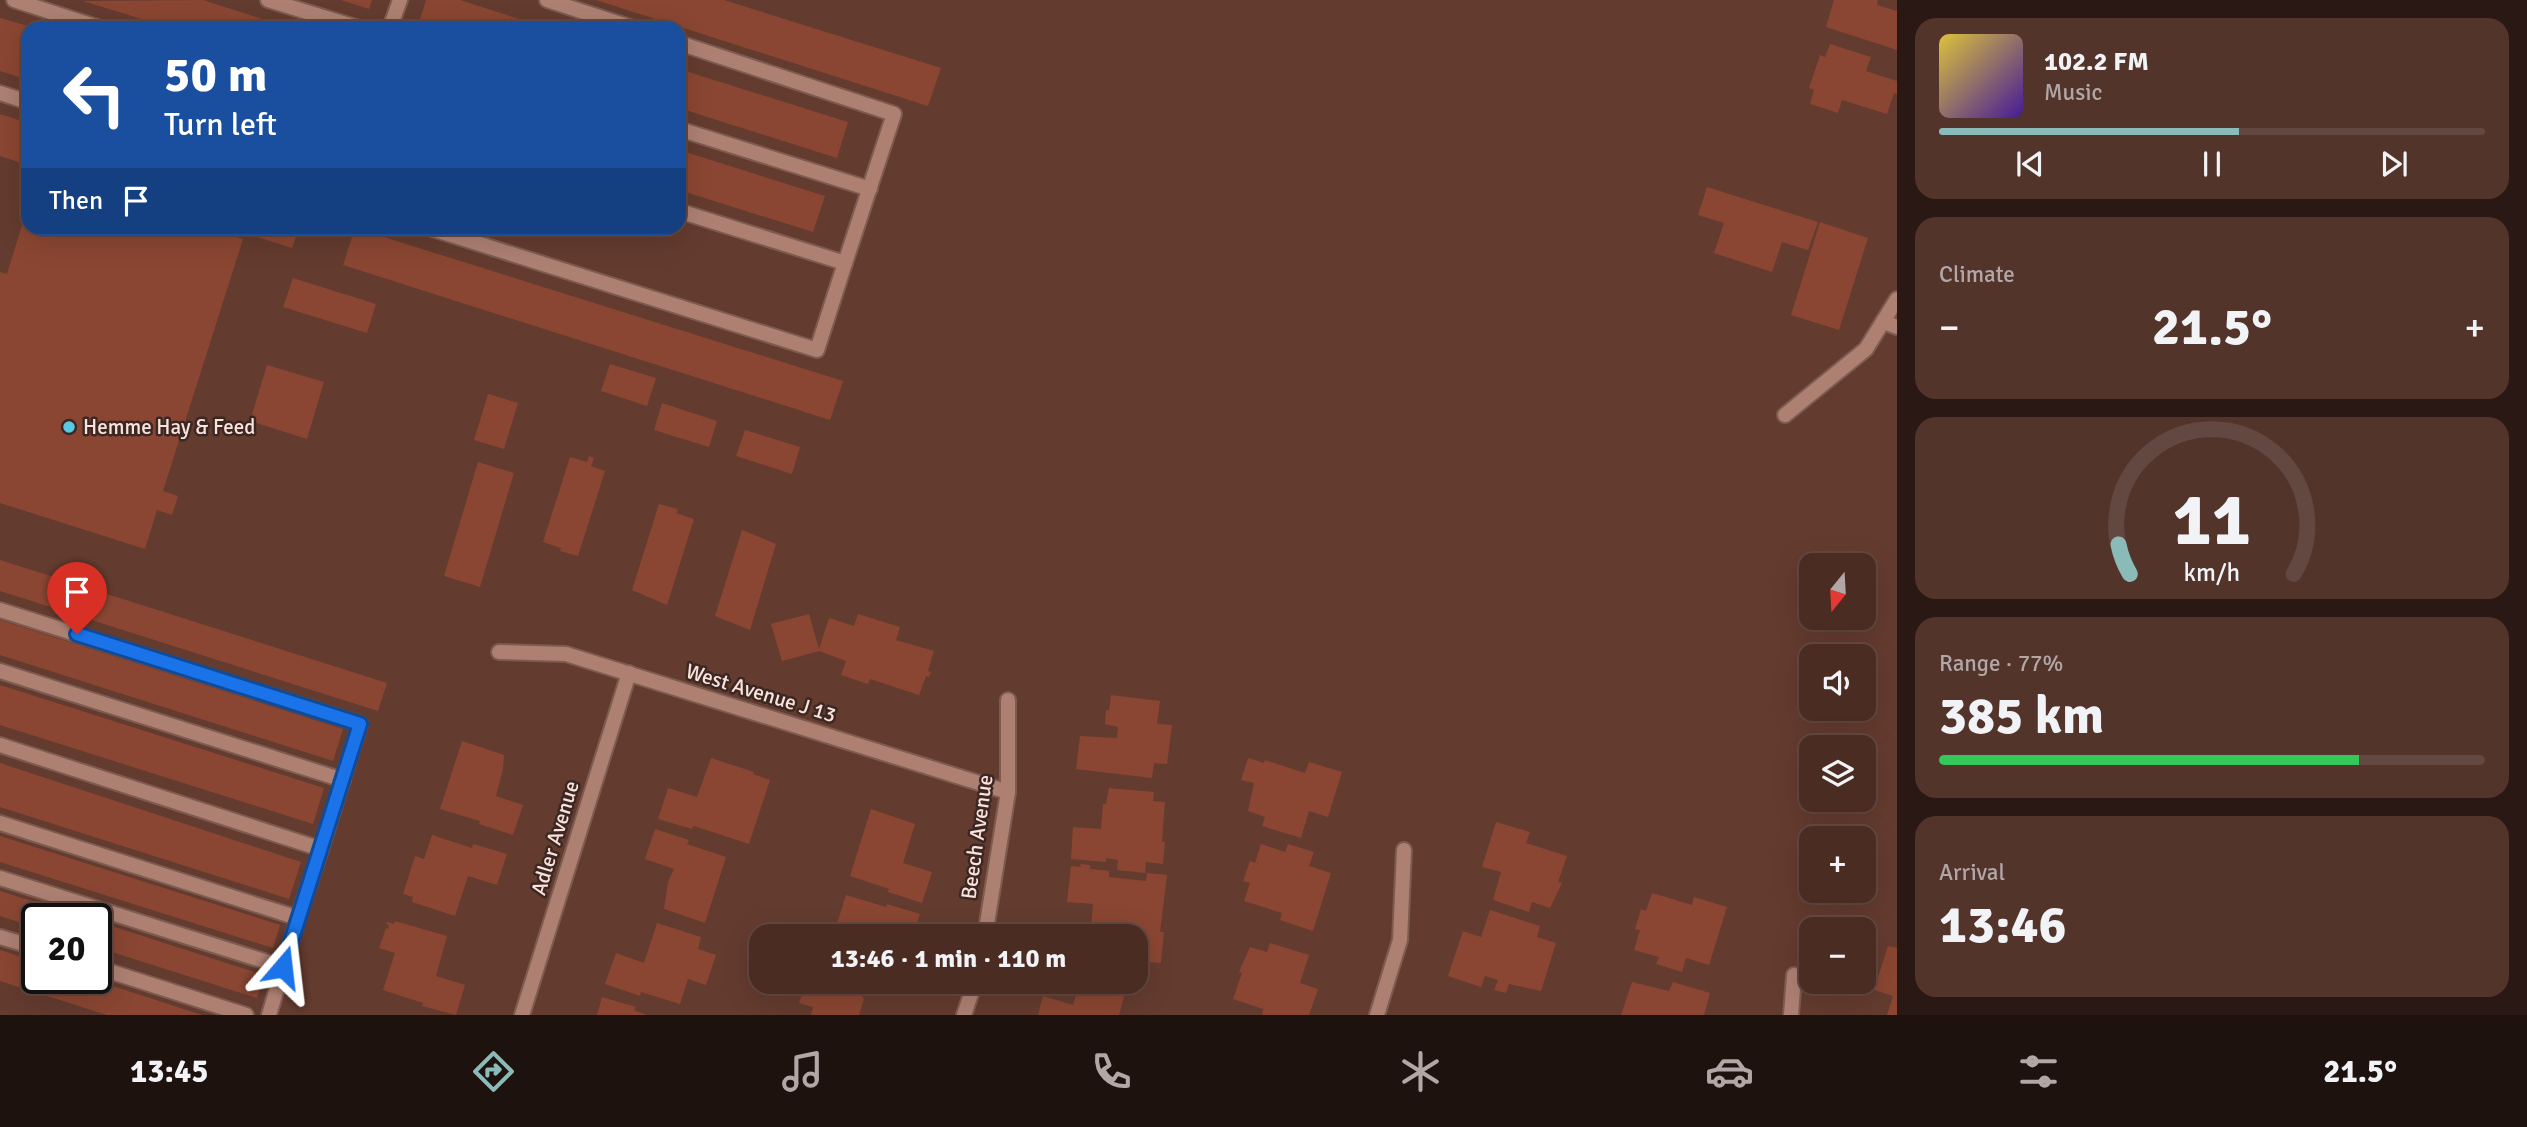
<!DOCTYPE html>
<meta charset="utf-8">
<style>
body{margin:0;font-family:Signika,sans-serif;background:#52342b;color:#f1f3f6;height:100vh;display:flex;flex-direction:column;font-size:26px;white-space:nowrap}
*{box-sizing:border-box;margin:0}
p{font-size:23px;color:#b2a7a6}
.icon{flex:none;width:38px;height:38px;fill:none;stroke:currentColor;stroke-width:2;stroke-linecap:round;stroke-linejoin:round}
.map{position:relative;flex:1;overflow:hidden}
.panel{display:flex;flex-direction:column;gap:18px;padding:18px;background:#291813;width:630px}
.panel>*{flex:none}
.hud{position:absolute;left:21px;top:21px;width:665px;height:214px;border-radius:21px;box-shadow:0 7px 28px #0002,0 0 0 2px #624841;background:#1a4fa0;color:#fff;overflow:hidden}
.needle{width:46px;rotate:198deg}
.buttons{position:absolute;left:1799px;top:553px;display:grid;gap:14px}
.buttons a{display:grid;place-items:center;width:77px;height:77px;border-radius:14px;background:#4b2c23;box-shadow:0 7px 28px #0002,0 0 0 2px #624841;font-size:35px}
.speed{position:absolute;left:21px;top:903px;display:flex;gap:14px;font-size:35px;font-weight:700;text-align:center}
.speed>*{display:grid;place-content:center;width:91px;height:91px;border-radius:50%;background:#4b2c23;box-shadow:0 7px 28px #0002,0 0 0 2px #624841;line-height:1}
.speed .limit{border:4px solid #111;border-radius:10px;background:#fff;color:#111}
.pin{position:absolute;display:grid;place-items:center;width:60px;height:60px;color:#fff;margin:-72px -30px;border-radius:50% 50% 50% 0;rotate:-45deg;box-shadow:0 0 7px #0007}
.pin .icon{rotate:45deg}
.me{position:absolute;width:77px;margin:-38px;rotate:17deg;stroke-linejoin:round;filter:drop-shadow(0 0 5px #0008)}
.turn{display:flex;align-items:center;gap:24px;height:147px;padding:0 28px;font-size:32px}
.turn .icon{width:91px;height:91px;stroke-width:2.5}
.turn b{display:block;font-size:49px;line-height:60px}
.then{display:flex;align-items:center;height:66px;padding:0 28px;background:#0003;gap:14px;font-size:26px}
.big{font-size:52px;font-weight:700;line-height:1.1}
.panel .card{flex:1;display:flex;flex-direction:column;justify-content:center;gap:10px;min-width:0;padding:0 24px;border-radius:21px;background:#52342b}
.panel .dial{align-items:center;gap:0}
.dial svg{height:182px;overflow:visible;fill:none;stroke:#624841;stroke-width:7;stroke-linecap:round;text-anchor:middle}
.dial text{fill:#f1f3f6;stroke:none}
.song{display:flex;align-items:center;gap:21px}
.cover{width:84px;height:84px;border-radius:10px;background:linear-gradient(135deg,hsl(50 70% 55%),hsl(260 70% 35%))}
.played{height:7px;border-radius:4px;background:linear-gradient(90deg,#8bbbb9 55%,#624841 55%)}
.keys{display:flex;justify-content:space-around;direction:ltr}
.heat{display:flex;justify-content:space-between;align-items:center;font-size:38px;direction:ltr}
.charge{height:10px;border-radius:5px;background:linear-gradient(90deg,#34c759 77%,#624841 0)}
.trip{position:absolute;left:749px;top:924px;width:399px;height:70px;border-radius:21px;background:#4b2c23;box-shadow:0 7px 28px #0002,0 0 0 2px #624841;font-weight:700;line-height:70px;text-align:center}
.tab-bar{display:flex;height:112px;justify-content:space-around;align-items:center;background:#1e120e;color:#b2a7a6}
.tab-bar .icon{width:49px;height:49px}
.tab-bar .active{color:#8bbbb9}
.tab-bar b{font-size:32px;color:#f1f3f6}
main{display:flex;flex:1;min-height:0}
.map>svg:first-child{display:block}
</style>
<main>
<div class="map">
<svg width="1897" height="1015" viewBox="0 0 1897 1015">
<rect width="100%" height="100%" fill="#643b2f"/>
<g fill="#8a4632">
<polygon points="203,0 290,28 171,28 83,1"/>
<polygon points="341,0 372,0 369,9"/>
<polygon points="426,0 460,0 547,28 425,28 418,26"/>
<polygon points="596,0 724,0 941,68 928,106"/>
<polygon points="1834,0 1878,0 1877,5 1897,11 1897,50 1826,27"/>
<polygon points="0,18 28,26 28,80 0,71"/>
<polygon points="1830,44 1871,57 1866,71 1897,81 1897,94 1894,93 1887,114 1842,100 1838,113 1810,104 1814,90 1809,88 1820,55 1825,57"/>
<polygon points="679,69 848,122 837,158 679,108"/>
<polygon points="0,114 28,123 28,165 0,156"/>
<polygon points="679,150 825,196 813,232 679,190"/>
<polygon points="1707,187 1818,222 1808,250 1782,242 1772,272 1714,253 1724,223 1698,215"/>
<polygon points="27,209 28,228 205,228 243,239 163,491 178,496 172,515 157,510 145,549 0,503 0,272 7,274"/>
<polygon points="1820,222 1868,238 1839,330 1791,315"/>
<polygon points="229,228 299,228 292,248"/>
<polygon points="355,228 843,381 830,420 343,265"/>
<polygon points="293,278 376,304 367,333 283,307"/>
<polygon points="610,364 656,378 647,406 601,391"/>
<polygon points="267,365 324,382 307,439 250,421"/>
<polygon points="488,394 518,403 504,449 474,440"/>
<polygon points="662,403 717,421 709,447 654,430"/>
<polygon points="745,430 800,447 792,474 736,456"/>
<polygon points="589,456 594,458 591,466 605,471 578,556 560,551 561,548 543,542 570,457 587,462"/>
<polygon points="478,462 514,473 480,587 444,576"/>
<polygon points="659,504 678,509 676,513 694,519 667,605 632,590"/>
<polygon points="742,530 776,544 750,630 715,616"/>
<polygon points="0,560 387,683 378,711 0,591"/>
<polygon points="809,614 819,649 829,618 854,626 858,614 900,627 896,640 934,651 928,671 931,672 929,677 926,676 919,695 870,679 868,684 841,675 846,661 819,651 782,661 771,624"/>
<polygon points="0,620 343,729 333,761 0,655"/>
<polygon points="0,685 324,788 313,824 0,725"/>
<polygon points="1111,695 1160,701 1157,724 1172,725 1167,764 1154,763 1152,778 1076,769 1080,736 1117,738 1118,727 1105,724 1106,710 1109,711"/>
<polygon points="462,741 504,755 503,769 496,796 523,805 513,835 479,824 480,821 440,809"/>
<polygon points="711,758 754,772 753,774 770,780 749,844 694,826 692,829 658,819 668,788 697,797"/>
<polygon points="1248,758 1264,763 1265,760 1305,773 1309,762 1342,772 1328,817 1309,811 1301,838 1262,826 1265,817 1248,811 1254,783 1241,780"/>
<polygon points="0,763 301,862 289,899 0,807"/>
<polygon points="1109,788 1154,792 1153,801 1165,802 1162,842 1165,842 1163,864 1146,862 1145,873 1117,870 1118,860 1106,858 1106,862 1071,859 1073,827 1101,829 1103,804 1106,804"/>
<polygon points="871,809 915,824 903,863 932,872 922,903 888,892 889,889 850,876"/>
<polygon points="1496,822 1530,832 1526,843 1567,856 1558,882 1562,883 1550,908 1532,902 1529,912 1493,900 1501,872 1482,867"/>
<polygon points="655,829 689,840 687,844 726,857 705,923 664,909 668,882 674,869 645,859"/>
<polygon points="432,835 472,848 473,844 507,854 497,885 468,876 455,916 412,902 413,897 403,894 415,856 424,859"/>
<polygon points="0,836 280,925 273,948 0,862"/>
<polygon points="1261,844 1285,852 1288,844 1314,852 1309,866 1331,873 1313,931 1280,920 1282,913 1244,901 1250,883 1243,881 1250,861 1255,863"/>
<polygon points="1080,864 1090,865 1090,869 1109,871 1109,877 1146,881 1147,873 1167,875 1160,932 1164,932 1161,963 1136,961 1136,936 1090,936 1093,904 1067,902 1071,866 1081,867"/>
<polygon points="0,891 86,918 86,919 37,919 37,928 0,916"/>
<polygon points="1652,893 1692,905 1694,897 1727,907 1709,965 1686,958 1682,972 1656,964 1659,957 1634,950 1640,930 1635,929 1641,909 1646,911"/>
<polygon points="846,895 886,907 887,904 920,914 913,936 814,936 824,926 835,930"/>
<polygon points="1490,910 1540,926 1537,937 1556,943 1541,991 1509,984 1506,993 1494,990 1498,980 1485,976 1481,987 1448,976 1463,931 1481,937"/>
<polygon points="96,921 264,975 257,998 96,947"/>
<polygon points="395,921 447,936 436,976 465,985 456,1015 422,1006 423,1003 383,990 395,953 379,948 386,928 388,929 389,925 386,924 387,922 394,924"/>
<polygon points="657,923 701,937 698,949 716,955 706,985 688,979 680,1004 641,992 640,996 605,984 616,953 644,963"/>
<polygon points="1270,943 1309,955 1300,983 1318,989 1309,1015 1262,1015 1263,1009 1233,999 1242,973 1239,972 1250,947 1267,952"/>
<polygon points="1888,946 1897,948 1897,1015 1887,1015 1893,996 1874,990"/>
<polygon points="0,950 37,962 37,978 88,978 202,1015 107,1015 0,981"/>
<polygon points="806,982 838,982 858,988 864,999 859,1015 811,1015 813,1007 799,1003"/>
<polygon points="1080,982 1128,982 1119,1015 1038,1015 1043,996 1073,1005"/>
<polygon points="1632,982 1669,991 1673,982 1710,993 1704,1015 1621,1015"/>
<polygon points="602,997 636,1007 634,1010 647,1015 597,1015"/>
</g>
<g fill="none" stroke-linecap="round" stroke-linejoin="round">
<g stroke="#7d5b51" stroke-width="18">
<g id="service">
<polyline points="14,0 100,28"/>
<polyline points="268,0 359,28"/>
<polyline points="547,0 633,28"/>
<polyline points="390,28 400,0"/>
<polyline points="679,43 894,114 845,263 679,211"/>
<polyline points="0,93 28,102"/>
<polyline points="679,129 870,189"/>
<polyline points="429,228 817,350 845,263"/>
<polyline points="1883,322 1897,327"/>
<polyline points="0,610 360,724 321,849"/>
<polyline points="0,671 343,780"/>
<polyline points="0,745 321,849 298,918 0,823"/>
<polyline points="0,878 283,967"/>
<polyline points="0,937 37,948"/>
<polyline points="96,967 246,1015"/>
<polyline points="269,1015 298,918"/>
</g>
</g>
<g stroke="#7d5b51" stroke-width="18">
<g id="minor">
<polyline points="1785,415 1866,349 1897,299"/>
<polyline points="499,652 566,654 1008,792"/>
<polyline points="985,936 1008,792 1008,700"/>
<polyline points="522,1015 629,673"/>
<polyline points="964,1015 975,982"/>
<polyline points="1377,1015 1400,940 1404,850"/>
<polyline points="1791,1015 1794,975"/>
</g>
</g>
<use href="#service" stroke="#ad8072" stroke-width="14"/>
<use href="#minor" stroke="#ad8072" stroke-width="14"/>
</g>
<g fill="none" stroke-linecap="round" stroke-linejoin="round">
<g stroke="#114b97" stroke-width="18">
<polyline id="route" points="77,634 360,724 283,967"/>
</g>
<use href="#route" stroke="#1a73e8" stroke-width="12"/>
</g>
<circle fill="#59c8e5" stroke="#3b2823" stroke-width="2.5" cx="69" cy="427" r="7"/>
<g text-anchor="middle" stroke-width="5" stroke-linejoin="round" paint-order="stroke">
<g font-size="21" fill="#fce2db" stroke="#3b2823" text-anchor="start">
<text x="83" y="434">Hemme Hay &amp; Feed</text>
</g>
<g font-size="21" fill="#fce2db" stroke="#3b2823">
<text transform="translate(761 693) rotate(17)" y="7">West Avenue J 13</text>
<text transform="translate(977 837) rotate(-82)" y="7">Beech Avenue</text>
<text transform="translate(555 838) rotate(-73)" y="7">Adler Avenue</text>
</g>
</g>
</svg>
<div class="buttons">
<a><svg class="needle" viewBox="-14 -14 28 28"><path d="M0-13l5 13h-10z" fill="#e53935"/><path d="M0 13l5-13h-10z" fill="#b2a7a6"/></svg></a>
<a><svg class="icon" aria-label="sound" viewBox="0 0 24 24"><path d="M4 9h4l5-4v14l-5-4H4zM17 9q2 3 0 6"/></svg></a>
<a><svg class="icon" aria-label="layers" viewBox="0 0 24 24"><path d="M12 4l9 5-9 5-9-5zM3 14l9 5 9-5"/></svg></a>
<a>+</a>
<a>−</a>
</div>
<div class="speed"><div class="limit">20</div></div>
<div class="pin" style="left:77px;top:634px;background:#d93025"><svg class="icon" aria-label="arrive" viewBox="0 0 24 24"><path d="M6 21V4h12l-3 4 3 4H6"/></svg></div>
<svg class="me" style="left:283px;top:967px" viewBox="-20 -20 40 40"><path d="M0-17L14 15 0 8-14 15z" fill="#1a73e8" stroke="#fff" stroke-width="4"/></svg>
<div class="trip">13:46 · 1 min · 110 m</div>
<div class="hud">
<div class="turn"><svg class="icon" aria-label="left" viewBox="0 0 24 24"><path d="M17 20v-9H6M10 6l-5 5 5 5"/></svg><div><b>50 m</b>Turn left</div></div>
<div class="then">Then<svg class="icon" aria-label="arrive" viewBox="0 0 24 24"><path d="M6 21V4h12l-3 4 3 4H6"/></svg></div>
</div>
</div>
<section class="panel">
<div class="card">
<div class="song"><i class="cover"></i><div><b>102.2 FM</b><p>Music</p></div></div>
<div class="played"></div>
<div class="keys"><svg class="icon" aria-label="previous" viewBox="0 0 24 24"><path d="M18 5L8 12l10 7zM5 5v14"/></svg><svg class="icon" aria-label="pause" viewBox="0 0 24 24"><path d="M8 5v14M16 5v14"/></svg><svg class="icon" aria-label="next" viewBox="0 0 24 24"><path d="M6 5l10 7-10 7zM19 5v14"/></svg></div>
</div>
<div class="card"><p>Climate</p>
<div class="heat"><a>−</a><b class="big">21.5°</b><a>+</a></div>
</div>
<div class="card dial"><svg viewBox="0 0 100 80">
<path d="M14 69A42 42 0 1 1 86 69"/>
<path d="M14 69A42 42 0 0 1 9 56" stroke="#8bbbb9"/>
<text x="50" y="56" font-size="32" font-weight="700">11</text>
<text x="50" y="72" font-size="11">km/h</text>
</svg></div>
<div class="card"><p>Range · 77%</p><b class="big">385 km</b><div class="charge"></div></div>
<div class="card"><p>Arrival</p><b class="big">13:46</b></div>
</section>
</main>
<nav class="tab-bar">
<b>13:45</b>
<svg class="icon active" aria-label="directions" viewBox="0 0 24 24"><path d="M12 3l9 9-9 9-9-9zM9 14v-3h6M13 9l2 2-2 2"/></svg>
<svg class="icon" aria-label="music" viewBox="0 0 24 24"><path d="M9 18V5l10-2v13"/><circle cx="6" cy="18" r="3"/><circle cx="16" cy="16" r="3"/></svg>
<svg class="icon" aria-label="phone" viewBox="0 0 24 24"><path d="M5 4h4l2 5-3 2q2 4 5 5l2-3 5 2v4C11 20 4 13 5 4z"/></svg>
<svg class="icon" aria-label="climate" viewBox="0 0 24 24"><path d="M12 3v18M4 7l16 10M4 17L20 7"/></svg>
<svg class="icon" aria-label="car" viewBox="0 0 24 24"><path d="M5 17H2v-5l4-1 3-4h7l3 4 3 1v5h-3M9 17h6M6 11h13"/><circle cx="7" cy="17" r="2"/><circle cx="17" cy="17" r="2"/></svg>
<svg class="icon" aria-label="filters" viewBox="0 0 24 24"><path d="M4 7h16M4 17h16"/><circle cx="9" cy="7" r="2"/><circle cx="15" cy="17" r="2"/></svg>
<b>21.5°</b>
</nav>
